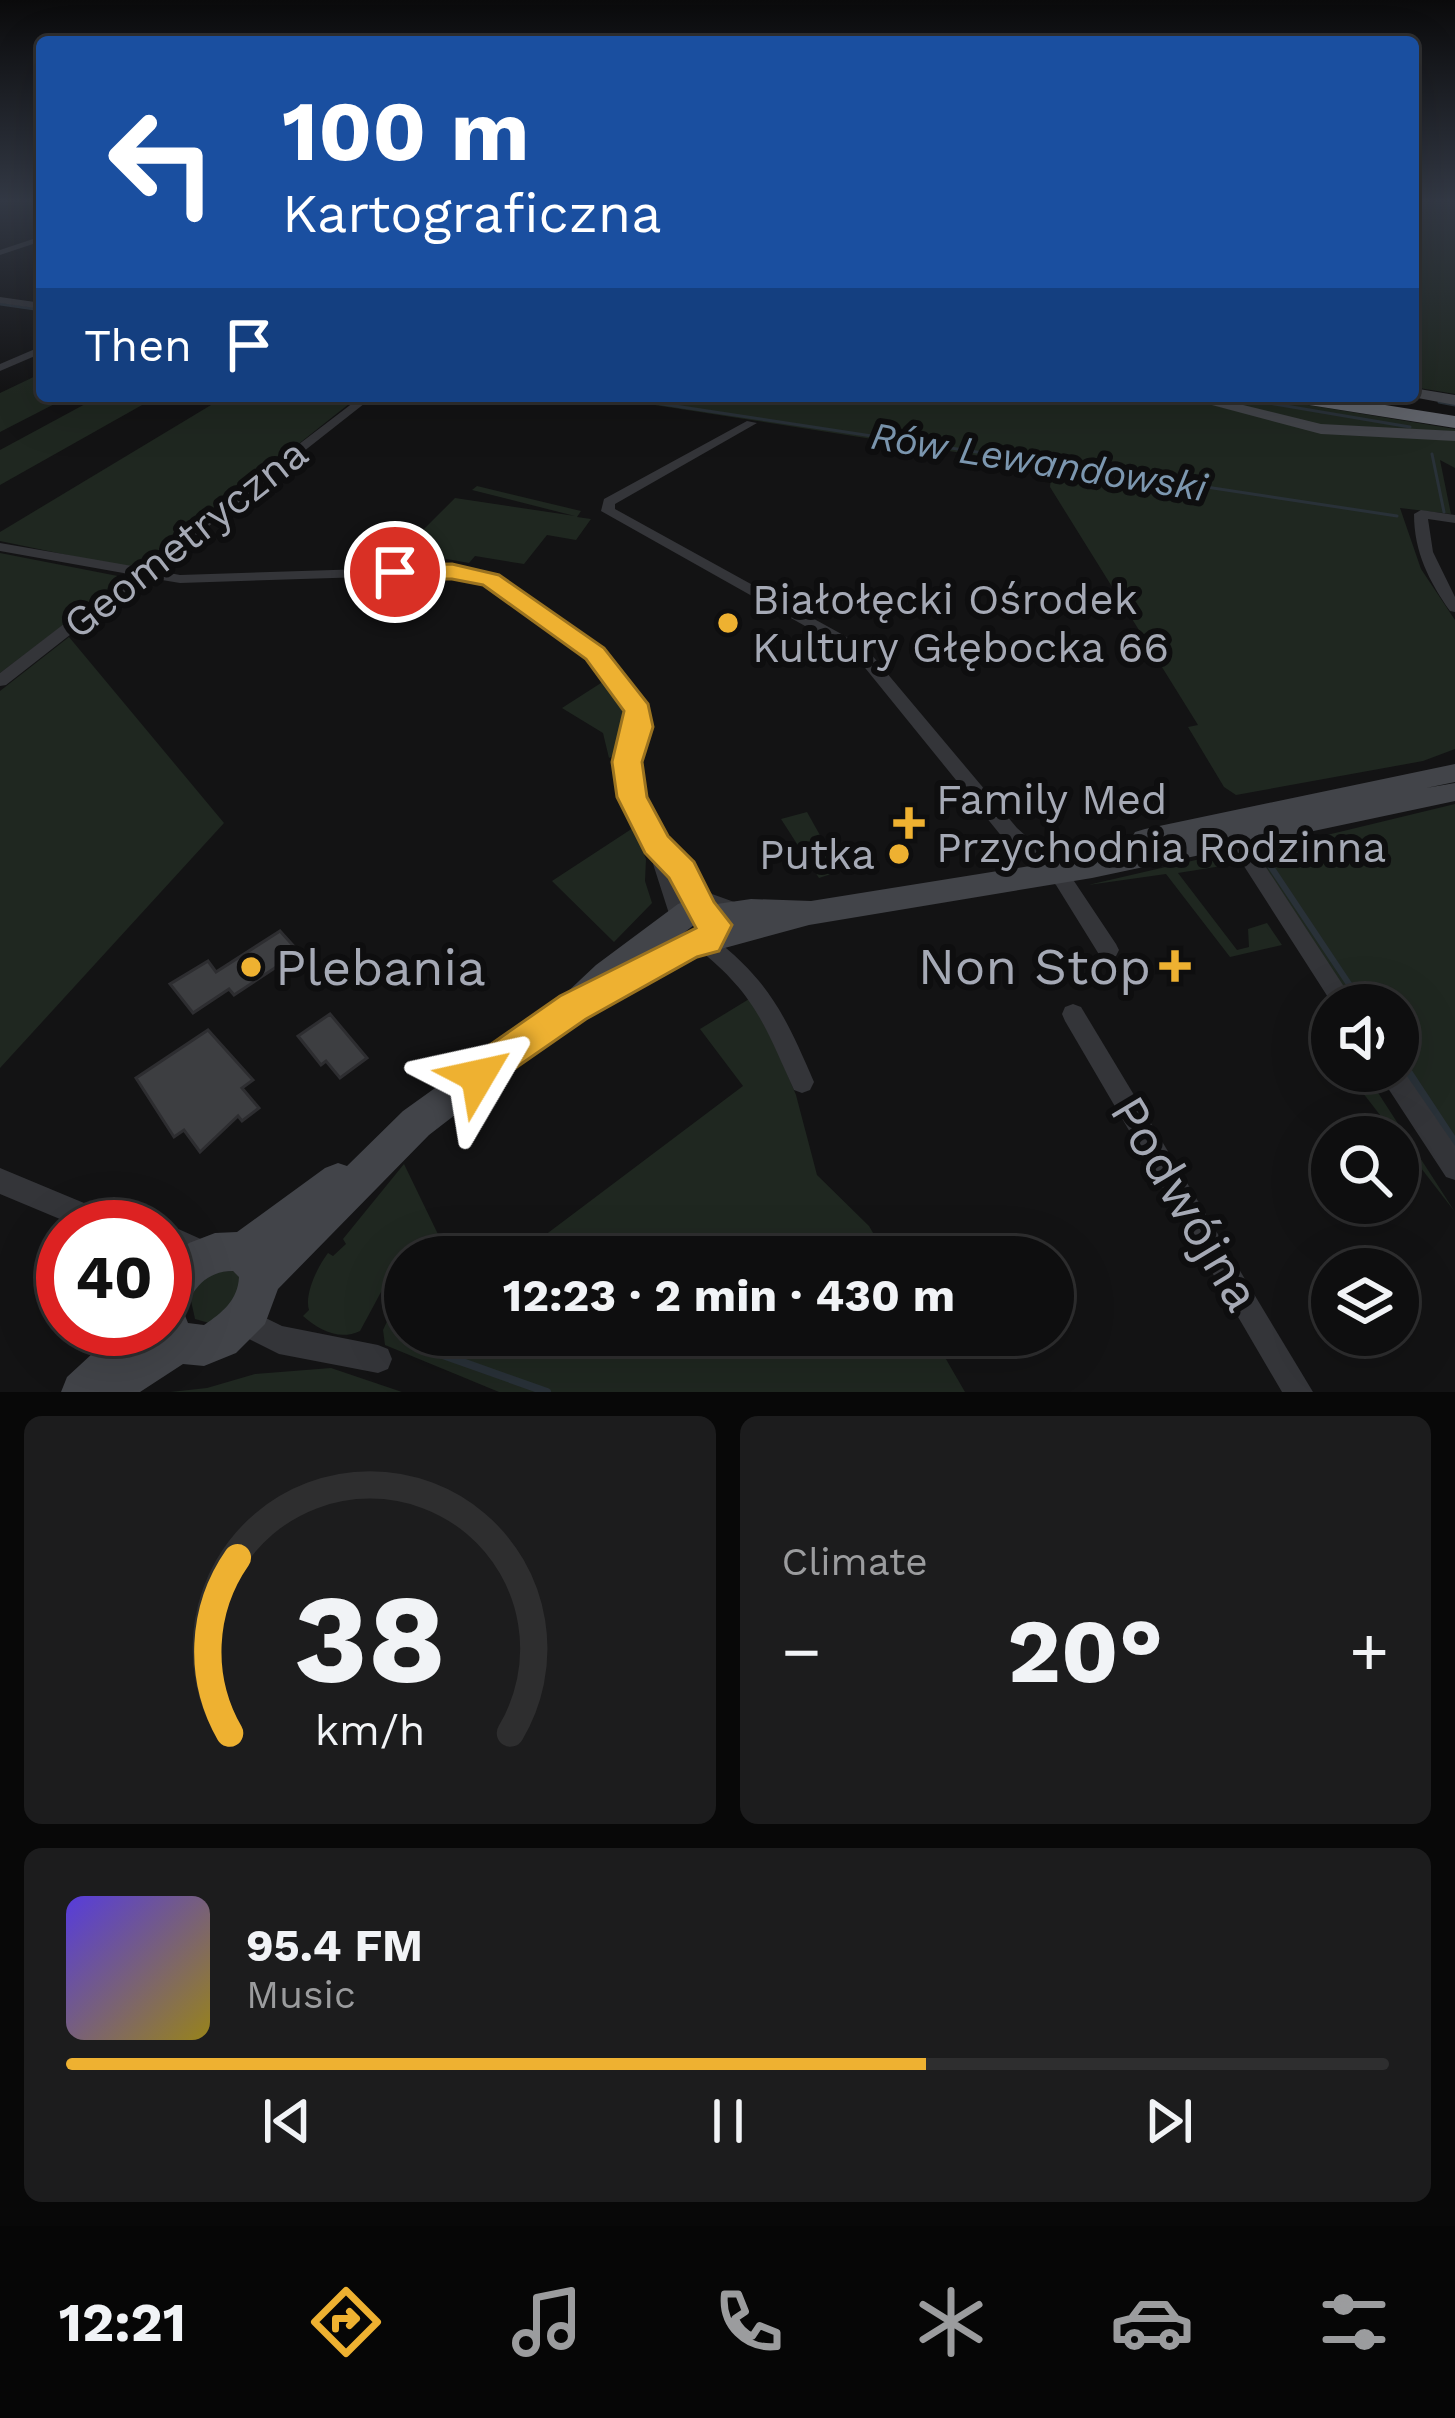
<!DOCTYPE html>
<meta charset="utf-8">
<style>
body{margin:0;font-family:"Work Sans",sans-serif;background:#1c1c1d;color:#f1f3f6;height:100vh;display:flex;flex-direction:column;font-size:45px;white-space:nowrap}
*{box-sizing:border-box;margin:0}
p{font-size:39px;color:#9b9c9e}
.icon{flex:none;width:66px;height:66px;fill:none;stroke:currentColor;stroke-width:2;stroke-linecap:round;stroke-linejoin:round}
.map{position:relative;height:1392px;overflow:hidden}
.panel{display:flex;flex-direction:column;gap:24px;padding:24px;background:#080808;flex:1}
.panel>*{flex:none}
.guide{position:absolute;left:36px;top:36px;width:1383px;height:366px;border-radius:12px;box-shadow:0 12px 48px #0002,0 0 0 3px #2e2e2f;background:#1a4fa0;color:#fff;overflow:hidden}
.buttons{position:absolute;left:1311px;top:984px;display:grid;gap:24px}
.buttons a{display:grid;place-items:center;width:108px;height:108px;border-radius:50%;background:#0e0e0f;box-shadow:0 12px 48px #0002,0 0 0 3px #2e2e2f;font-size:60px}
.speed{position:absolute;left:36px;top:1200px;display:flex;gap:24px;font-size:60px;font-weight:700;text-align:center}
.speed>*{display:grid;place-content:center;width:156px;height:156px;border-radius:50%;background:#0e0e0f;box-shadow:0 12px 48px #0002,0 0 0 3px #2e2e2f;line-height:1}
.speed .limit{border:18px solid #d22;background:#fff;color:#111}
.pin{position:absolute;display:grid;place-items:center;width:102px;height:102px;color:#fff;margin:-51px;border:6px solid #fff;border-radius:50%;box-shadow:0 3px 12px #0007}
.me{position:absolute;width:132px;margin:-66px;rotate:54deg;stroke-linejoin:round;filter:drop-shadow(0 0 9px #0008)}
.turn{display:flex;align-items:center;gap:42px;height:252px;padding:0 48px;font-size:54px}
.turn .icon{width:156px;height:156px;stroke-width:2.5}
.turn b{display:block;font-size:84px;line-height:102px}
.then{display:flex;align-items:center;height:114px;padding:0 48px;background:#0003;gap:24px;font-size:45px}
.big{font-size:90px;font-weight:700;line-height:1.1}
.panel .tile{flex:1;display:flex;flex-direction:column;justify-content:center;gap:18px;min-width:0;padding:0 42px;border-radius:18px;background:#1c1c1d}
.panel .dial{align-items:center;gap:0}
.dial svg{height:312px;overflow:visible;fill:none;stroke:#2e2e2f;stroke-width:7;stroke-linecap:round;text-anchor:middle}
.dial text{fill:#f1f3f6;stroke:none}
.song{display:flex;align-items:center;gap:36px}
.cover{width:144px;height:144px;border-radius:18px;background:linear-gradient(135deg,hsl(250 70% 55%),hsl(50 70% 35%))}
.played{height:12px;border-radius:6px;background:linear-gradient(90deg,#eeb131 65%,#2e2e2f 65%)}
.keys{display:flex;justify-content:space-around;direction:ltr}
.heat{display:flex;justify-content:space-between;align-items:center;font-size:66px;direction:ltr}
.panel .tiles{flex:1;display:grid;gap:24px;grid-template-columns:1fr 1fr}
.tile:last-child{grid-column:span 2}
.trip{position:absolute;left:384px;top:1236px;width:690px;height:120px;border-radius:60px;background:#0e0e0f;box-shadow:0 12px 48px #0002,0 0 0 3px #2e2e2f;font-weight:700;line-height:120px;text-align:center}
.tabs{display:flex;height:192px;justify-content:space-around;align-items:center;background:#060606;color:#9b9c9e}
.tabs .icon{width:84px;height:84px}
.tabs .selected{color:#eeb131}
.tabs b{font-size:54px;color:#f1f3f6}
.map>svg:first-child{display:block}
</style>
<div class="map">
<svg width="1455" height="1392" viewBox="0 0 1455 1392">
<rect width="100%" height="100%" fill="#131314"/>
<g fill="#1f2720">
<polygon points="1413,199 1455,199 1455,394 1413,387"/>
<polygon points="42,373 42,396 70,396 0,432 0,393"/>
<polygon points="100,396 158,396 0,485 0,450"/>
<polygon points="226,396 359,396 151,561 125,567 0,541 0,532"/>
<polygon points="597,396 1177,396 1317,431 1455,439 1455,468 1440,460 1451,514 1400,508 1421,569 1455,620 1455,749 1423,761 1236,795 1224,787 1188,727 1198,725 1050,487 1052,467"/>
<polygon points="1195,396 1254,396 1455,429 1455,434 1317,426"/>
<polygon points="477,486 581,511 577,517 591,519 576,540 547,535 524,564 475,556 469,563 402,551 455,498 575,516 472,490"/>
<polygon points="0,553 123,577 123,580 0,673"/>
<polygon points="69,637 224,823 0,1068 0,691"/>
<path d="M601 683H606C613 689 624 698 628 705 637 723 625 752 609 758L603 733 562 708Z"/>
<polygon points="1455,804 1455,1154 1398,1069 1398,1005 1354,1005 1259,861 1265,850"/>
<polygon points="807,812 840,871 819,878 781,819"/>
<polygon points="633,828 646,859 645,881 652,903 614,942 552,881"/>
<polygon points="1213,856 1228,865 1178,873 1237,950 1249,947 1248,929 1267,923 1282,945 1230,957 1166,874 1088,885"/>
<polygon points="754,996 796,1095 817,1175 869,1226 887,1257 516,1257 743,1086 700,1029"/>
<polygon points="1346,1071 1364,1071 1455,1212"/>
<path d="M404 1164 449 1257 401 1255 360 1331C339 1341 319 1330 303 1316L309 1310C304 1294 318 1266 328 1253L333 1256 346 1244 343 1239Z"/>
<polygon points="233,1271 240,1277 239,1299 209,1323 195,1319 190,1296 210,1272"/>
<polygon points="405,1283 405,1335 932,1335 965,1392 499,1392 385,1345 383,1330"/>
<polygon points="331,1368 402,1392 170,1392 207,1388 255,1374"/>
</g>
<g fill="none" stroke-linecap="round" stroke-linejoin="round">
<g stroke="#293138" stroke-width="3">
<polyline points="0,304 42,310"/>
<polyline points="609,396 1397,516"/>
<polyline points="1227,396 1410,427"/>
<polyline points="1439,402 1455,405"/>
<polyline points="1432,454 1444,512"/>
</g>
<g stroke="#293138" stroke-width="6">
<polyline points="1265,858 1363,1005"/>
<polyline points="1398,1057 1403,1064"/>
</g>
<g stroke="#293138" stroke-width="8">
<polyline points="1401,1061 1455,1143"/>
<polyline points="423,1348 547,1392"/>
</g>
</g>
<g fill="#3d3e41" stroke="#2d2d30" stroke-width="3">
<polygon points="280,931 299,952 234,995 229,989 193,1013 170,984 208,961 216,972"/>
<polygon points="330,1014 367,1058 340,1078 326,1061 321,1065 298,1036"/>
<polygon points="208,1030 253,1080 242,1088 259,1108 242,1121 238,1116 200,1152 184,1130 174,1137 136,1078"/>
</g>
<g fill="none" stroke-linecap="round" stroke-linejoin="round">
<g fill="#343539" fill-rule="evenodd">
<polygon points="42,236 42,241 0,255 0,250"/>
<polygon points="0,297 42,303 42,309 0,303"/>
<polygon points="42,346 42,353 0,371 0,364"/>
<path d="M362 396H374L153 570 180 575 428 567 477 571 511 584 585 638 644 706 646 710 636 781 665 841 712 894 737 903 740 909 737 915C712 919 694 902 679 883L689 917 686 923 679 925 672 923 647 845 618 781 629 711 575 644 501 590 470 578 428 575 180 583 144 577 6 685 0 686V673L129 574 0 551V543L138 567Z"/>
<polygon points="747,421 757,423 615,504 615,509 865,647 1017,828 1070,875 1116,944 1119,950 1116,956 1108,959 1100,956 1056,885 1003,838 853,653 601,511 604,499"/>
<path d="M1421 510 1455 515V523L1428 519 1433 552 1455 597V612L1450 611C1429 581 1414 552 1414 514Z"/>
<polygon points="1236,820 1243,822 1258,855 1356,1005 1333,1005 1242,863 1227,827 1229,822"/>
<path d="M704 933 711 936C769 980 786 1017 814 1082L810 1090 802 1093 794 1090C764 1024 755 994 697 948L693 942 697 936Z"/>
<polygon points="1073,1004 1081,1007 1313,1392 1282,1392 1065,1021 1062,1014 1065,1007"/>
<polygon points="1398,1063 1455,1146 1455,1180 1446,1177 1382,1079 1378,1071 1398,1071"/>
<polygon points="0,1168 96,1208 141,1214 150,1218 154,1227 79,1227 0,1194"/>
<polygon points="165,1223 214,1245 217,1255 214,1265 204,1268 165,1250 165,1227 155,1227"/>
<polygon points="243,1307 282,1326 378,1345 388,1349 392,1359 388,1369 378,1373 279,1354 233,1331 229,1321 233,1311"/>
</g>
<g fill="#424449" fill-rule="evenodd">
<polygon points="1413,388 1455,395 1455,405 1407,396 1413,396"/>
<polygon points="1178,396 1206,396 1321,424 1455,431 1455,441 1321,434"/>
<path d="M1455 764V782L1426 788 1455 783V801L1092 878 809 925 699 955 604 1008 590 1011 429 1135 278 1289 265 1324 236 1353 204 1366 183 1364 140 1392H61L67 1377 119 1329H165V1264L189 1243 215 1233 237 1232 325 1168 338 1163 347 1166 403 1111 562 997 596 965 678 904 689 900 710 905 751 899 811 901 1092 856 1137 847 1131 839 1135 832 1145 829ZM694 925 705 928 681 935ZM233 1271 239 1277C238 1300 222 1313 204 1325L188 1323 184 1313C192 1289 206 1271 233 1271Z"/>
</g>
<polygon fill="#60636a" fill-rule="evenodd" points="1280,396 1328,396 1455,416 1455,428 1290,402"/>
</g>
<linearGradient id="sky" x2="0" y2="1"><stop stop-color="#0a0a0b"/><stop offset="0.51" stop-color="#333945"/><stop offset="1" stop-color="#333945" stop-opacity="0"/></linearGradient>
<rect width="1455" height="394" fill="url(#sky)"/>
<polygon fill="#eeb131" stroke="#9b7320" stroke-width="3" points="452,564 499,575 604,648 648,704 653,727 642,762 647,797 668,836 694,862 714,902 732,925 719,951 697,957 586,1019 478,1094 464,1089 458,1076 464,1063 560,996 696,928 669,878 645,853 617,797 612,762 624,711 586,659 483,585 452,579 395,579 383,572 395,565"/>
<g fill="#eeb131" stroke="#0e0e0f" stroke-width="4.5">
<circle cx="728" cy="623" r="12"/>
<path d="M903 805h12v12h12v12h-12v12h-12v-12h-12v-12h12z"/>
<circle cx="899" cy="854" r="12"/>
<path d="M1169 948h12v12h12v12h-12v12h-12v-12h-12v-12h12z"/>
<circle cx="251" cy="967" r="12"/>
</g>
<g text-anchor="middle" stroke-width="12" stroke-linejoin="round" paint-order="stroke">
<g font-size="39" font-style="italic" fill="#7c97b0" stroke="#0e0e0f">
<text transform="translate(1039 461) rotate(9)" y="14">Rów Lewandowski</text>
</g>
<g font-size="42" fill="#a5a9b5" stroke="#0e0e0f">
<text transform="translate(185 538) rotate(-38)" y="15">Geometryczna</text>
</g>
<g font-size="42" fill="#a5a9b5" stroke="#0e0e0f" text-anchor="start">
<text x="752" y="614">Białołęcki Ośrodek<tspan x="752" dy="48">Kultury Głębocka 66</tspan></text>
<text x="936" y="814">Family Med<tspan x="936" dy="48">Przychodnia Rodzinna</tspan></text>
<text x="875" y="869" text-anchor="end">Putka</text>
</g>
<g font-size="51" fill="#a5a9b5" stroke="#0e0e0f" text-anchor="end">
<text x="1151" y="984">Non Stop</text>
<text x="275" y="985" text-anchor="start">Plebania</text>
</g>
<g font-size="51" fill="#a5a9b5" stroke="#0e0e0f">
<text transform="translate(1186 1203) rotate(59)" y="18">Podwójna</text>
</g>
</g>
</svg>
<div class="buttons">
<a><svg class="icon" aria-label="sound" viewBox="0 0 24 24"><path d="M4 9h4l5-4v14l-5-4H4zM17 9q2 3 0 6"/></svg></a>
<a><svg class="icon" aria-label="search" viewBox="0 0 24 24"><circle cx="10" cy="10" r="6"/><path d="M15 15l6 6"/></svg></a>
<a><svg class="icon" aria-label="layers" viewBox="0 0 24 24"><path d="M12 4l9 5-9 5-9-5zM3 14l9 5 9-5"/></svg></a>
</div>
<div class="speed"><div class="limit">40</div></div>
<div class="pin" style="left:395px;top:572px;background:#d93025"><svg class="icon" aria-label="arrive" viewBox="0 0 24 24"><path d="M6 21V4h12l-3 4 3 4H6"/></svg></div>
<svg class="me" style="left:478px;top:1076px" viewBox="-20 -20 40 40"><path d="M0-17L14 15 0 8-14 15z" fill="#eeb131" stroke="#fff" stroke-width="4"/></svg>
<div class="trip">12:23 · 2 min · 430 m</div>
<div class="guide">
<div class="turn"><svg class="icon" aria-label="left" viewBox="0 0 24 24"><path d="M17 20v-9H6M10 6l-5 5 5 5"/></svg><div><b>100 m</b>Kartograficzna</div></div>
<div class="then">Then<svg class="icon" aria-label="arrive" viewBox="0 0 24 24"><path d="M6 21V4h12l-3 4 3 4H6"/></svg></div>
</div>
</div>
<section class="panel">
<div class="tiles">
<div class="tile dial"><svg viewBox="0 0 100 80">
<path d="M14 69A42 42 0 1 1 86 69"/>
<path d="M14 69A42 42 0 0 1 16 24" stroke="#eeb131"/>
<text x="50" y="56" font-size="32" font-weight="700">38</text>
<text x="50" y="72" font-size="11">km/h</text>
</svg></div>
<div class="tile"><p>Climate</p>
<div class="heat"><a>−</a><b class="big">20°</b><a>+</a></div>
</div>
<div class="tile">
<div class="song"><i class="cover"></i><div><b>95.4 FM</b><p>Music</p></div></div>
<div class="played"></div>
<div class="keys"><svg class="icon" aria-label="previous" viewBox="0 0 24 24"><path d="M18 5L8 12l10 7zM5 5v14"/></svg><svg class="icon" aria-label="pause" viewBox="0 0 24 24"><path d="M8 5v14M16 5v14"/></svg><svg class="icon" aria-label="next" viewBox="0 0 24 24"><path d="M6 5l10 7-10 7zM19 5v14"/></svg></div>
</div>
</div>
</section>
<nav class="tabs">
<b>12:21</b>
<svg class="icon selected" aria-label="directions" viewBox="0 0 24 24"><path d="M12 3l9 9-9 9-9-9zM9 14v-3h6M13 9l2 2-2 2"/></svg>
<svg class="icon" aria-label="music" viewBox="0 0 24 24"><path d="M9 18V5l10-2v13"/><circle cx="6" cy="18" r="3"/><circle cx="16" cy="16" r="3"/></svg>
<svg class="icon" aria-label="phone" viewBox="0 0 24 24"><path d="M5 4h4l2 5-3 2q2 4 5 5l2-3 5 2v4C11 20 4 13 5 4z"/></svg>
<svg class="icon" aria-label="climate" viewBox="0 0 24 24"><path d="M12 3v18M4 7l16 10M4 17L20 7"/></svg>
<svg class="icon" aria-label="car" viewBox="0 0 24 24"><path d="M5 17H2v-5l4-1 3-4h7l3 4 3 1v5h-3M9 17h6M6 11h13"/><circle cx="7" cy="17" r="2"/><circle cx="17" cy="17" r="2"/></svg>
<svg class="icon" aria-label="filters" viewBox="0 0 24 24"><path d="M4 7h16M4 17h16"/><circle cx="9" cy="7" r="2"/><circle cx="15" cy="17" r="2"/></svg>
</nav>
